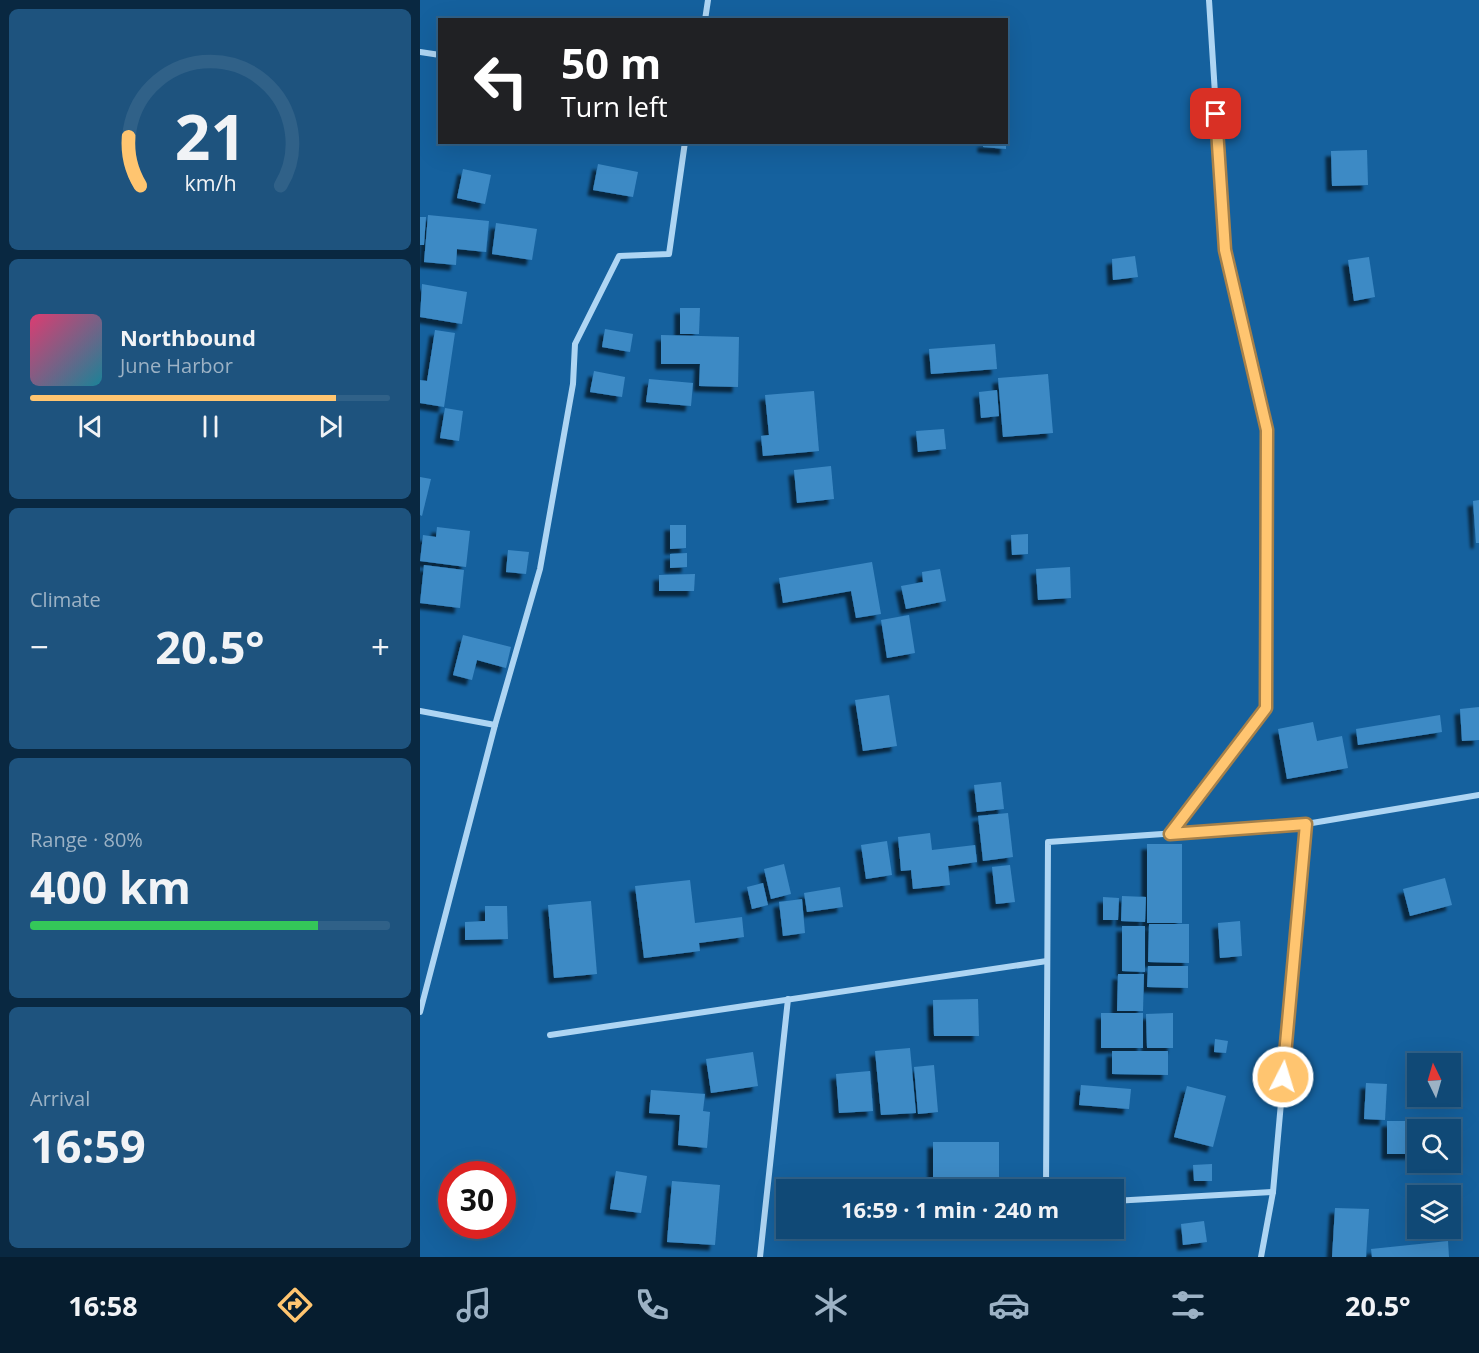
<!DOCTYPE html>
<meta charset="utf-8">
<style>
body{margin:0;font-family:"Open Sans",sans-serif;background:#1e537e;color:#f1f3f6;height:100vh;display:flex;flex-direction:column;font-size:22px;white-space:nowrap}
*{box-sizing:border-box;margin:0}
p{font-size:20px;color:#9cb2c5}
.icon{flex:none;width:33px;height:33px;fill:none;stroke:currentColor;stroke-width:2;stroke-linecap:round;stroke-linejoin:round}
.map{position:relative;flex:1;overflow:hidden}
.panel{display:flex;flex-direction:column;gap:9px;padding:9px;background:#092841;width:420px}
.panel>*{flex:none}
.top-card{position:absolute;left:18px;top:18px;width:570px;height:126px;border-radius:0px;box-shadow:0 6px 24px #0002,0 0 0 2px #306188;background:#202124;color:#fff;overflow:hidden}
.needle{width:39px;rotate:355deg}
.controls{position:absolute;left:987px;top:1053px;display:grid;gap:12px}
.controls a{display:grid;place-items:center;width:54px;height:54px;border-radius:0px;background:#104976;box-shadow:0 6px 24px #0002,0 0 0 2px #306188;font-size:30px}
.speed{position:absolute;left:18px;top:1161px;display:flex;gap:12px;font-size:30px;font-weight:700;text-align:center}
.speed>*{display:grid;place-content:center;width:78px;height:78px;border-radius:50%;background:#104976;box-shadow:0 6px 24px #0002,0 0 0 2px #306188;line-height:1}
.speed .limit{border:9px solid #d22;background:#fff;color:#111}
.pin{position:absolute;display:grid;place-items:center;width:51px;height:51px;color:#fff;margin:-26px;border-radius:12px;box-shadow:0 3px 9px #0006}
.me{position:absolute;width:66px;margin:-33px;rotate:5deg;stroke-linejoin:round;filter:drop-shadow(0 0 4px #0008)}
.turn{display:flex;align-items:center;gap:21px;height:126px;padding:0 24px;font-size:27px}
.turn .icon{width:78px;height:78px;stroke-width:2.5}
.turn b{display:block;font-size:42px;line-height:51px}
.big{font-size:45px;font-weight:700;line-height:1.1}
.panel .widget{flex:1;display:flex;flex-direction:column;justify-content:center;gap:9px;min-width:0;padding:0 21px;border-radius:9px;background:#1e537e}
.panel .dial{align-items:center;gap:0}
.dial svg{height:156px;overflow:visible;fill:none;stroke:#306188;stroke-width:7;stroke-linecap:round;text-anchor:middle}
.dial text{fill:#f1f3f6;stroke:none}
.song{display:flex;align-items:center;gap:18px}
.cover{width:72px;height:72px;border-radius:9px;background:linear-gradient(135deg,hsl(340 70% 55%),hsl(190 70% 35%))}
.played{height:6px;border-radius:3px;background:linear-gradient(90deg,#ffc570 85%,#306188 85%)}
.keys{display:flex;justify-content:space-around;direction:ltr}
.heat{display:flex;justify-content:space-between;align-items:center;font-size:33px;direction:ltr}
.charge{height:9px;border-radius:4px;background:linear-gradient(90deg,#34c759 80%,#306188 0)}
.trip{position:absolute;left:356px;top:1179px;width:348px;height:60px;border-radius:0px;background:#104976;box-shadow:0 6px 24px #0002,0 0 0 2px #306188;font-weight:700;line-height:60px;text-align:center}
.tabs{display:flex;height:96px;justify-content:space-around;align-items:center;background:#061d2f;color:#9cb2c5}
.tabs .icon{width:42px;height:42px}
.tabs .on{color:#ffc570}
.tabs b{font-size:27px;color:#f1f3f6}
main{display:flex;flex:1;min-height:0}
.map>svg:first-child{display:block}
</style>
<main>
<section class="panel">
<div class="widget dial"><svg viewBox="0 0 100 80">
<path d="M14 69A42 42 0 1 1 86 69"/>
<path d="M14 69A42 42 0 0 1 8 44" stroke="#ffc570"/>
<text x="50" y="56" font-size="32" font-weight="700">21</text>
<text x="50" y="72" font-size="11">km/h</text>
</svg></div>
<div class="widget">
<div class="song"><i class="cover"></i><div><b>Northbound</b><p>June Harbor</p></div></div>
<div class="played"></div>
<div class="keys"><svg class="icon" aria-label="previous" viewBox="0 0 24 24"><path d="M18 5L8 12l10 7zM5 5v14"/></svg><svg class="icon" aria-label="pause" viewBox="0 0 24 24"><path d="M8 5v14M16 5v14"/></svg><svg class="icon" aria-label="next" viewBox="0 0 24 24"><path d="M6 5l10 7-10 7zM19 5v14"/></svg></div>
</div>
<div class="widget"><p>Climate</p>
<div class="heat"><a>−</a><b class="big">20.5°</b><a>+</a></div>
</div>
<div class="widget"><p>Range · 80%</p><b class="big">400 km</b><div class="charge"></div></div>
<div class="widget"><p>Arrival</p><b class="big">16:59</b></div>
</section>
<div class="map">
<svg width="1059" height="1257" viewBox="0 0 1059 1257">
<defs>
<filter id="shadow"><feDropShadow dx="-5.5" dy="5.5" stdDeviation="1.5" flood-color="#0009"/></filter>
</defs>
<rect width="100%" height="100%" fill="#15619e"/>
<g fill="#3e8ac5" filter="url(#shadow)">
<polygon points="563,142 586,142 586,149 563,147"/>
<polygon points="947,150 948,185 912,186 911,151"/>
<polygon points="178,164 218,172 213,197 173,190"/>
<polygon points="43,169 71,175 65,204 37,198"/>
<polygon points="8,215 69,221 66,252 37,249 36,265 4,262"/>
<polygon points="0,217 6,217 4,245 0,245"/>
<polygon points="76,223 117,229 112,260 72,254"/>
<polygon points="715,256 718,277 693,280 692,259"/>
<polygon points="949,257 955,297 934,301 928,260"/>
<polygon points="2,284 47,292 42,324 0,317"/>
<polygon points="260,308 280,308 279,334 260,334"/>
<polygon points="185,329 213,334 210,352 182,347"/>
<polygon points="15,330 35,333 24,407 0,403 0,380 7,381"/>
<polygon points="241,335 319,337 318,387 279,386 280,364 241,364"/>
<polygon points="575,344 577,369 511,374 509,349"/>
<polygon points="174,371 205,377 202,397 170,392"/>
<polygon points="628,374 633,433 583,437 578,378"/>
<polygon points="229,379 273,383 271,406 226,402"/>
<polygon points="577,390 579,416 561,418 559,392"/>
<polygon points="394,391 399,451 343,456 341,436 349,435 345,395"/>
<polygon points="25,408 43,411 39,441 20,438"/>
<polygon points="524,429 526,449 498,452 496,431"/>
<polygon points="411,466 414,499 377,503 374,470"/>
<polygon points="0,477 11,479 2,516 0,515"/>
<polygon points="1059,500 1059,543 1056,543 1053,501"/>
<polygon points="250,525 266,525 266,548 250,549"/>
<polygon points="17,527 50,531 46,567 0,561 3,535 16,537"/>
<polygon points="608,534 608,554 592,555 591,535"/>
<polygon points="88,550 109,552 106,574 86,572"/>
<polygon points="267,553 267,567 250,568 250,554"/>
<polygon points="452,562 461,614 436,618 431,591 363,603 359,578"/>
<polygon points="4,565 44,570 40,608 0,603"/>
<polygon points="650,567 651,598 618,600 616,569"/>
<polygon points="520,569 526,601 486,609 481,586 503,582 502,572"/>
<polygon points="275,574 274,591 239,591 239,575"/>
<polygon points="489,615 495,653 467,658 461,620"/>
<polygon points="43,635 91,647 86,668 57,660 52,680 33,675"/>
<polygon points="469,695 477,746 443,751 435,700"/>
<polygon points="1059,707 1059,740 1042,741 1040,709"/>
<polygon points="1020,715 1022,732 938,745 936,729"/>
<polygon points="893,722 897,741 922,736 928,768 867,779 858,729"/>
<polygon points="581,782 584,809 557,812 554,785"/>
<polygon points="588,813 593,857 563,861 558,816"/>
<polygon points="510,833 512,850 555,845 557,862 528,866 530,885 493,889 491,870 481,871 478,837"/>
<polygon points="467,841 472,875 446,879 441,845"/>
<rect x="727" y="844" width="35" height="79"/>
<polygon points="364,864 371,894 351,899 344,869"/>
<polygon points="590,865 595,902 576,904 572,867"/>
<polygon points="1025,878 1032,905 990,916 983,889"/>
<polygon points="270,880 275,923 322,917 324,937 279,943 280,951 224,958 215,886"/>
<polygon points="343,883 348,905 332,909 327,887"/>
<polygon points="420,887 423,907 387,912 384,893"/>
<polygon points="702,896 726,897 725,922 701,921"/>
<polygon points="683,897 699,898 698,920 683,920"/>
<polygon points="382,899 385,933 363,936 359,902"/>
<polygon points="171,901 177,974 134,978 128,905"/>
<polygon points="65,906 87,906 88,939 45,940 45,922 65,921"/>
<polygon points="820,921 822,956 800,958 798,923"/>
<polygon points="729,924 769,924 769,963 728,962"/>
<polygon points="702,926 725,926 725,972 702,971"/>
<polygon points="728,966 768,966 768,988 727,987"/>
<polygon points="698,974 724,974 723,1011 697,1011"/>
<polygon points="558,999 559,1036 514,1036 513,1000"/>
<rect x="681" y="1013" width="42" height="35"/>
<polygon points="753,1013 753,1048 727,1048 726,1014"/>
<polygon points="795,1039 808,1041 806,1053 794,1052"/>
<polygon points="490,1048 496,1113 461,1115 455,1051"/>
<polygon points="692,1051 748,1051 748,1075 692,1074"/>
<polygon points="333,1052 338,1086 291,1093 286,1059"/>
<polygon points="514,1065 518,1112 498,1114 494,1067"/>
<polygon points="450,1071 453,1111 419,1113 416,1074"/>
<polygon points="946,1083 967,1084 965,1120 944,1119"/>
<polygon points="661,1085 711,1089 709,1109 659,1105"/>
<polygon points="767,1086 806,1096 793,1147 754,1137"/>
<polygon points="231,1090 285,1094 283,1111 290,1112 287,1148 258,1145 260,1115 229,1113"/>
<polygon points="967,1121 1004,1121 1004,1130 998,1130 998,1154 967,1154"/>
<rect x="513" y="1142" width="66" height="48"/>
<polygon points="792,1164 792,1181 774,1181 773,1165"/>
<polygon points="196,1171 227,1176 221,1213 190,1209"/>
<polygon points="252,1181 300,1185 295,1245 247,1242"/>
<polygon points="915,1208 949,1209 946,1257 912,1257"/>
<polygon points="784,1221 787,1242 763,1245 761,1224"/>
<polygon points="1028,1241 1029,1257 952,1257 951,1249"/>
</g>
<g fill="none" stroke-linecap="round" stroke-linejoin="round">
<g stroke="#aed5f3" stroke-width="6">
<polyline points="285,20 288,0"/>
<polyline points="0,52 20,55"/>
<polyline points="0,711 75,725"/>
<polyline points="750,834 846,708 847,430 805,250 789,0"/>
<polyline points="0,1012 75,725 120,569 153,384 155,344 199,256 249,254 265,142"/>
<polyline points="130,1035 627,961"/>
<polyline points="626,1190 628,842 886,824 1059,795"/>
<polyline points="693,1201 853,1192"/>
<polyline points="340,1257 368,999"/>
<polyline points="841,1257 853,1192 886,824"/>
</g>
</g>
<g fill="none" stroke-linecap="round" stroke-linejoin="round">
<g stroke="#a68049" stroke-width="15">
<polyline id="route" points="796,114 805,250 847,430 846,708 750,834 886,824 863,1077"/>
</g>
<use href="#route" stroke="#ffc570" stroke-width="10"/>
</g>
</svg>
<div class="controls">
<a><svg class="needle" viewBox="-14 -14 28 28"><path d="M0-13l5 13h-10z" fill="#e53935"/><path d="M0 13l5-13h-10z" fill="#9cb2c5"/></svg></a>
<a><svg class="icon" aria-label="search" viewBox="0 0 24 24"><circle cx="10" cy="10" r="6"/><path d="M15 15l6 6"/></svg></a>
<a><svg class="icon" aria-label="layers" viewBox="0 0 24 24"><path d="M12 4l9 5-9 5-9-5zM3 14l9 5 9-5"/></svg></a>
</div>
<div class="speed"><div class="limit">30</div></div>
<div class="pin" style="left:796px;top:114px;background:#d93025"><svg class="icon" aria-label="arrive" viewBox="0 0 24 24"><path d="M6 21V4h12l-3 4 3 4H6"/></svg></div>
<svg class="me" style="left:863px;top:1077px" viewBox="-20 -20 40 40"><circle r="17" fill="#ffc570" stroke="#fff" stroke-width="3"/><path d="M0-11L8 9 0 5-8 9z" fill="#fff"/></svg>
<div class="trip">16:59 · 1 min · 240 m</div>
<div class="top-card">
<div class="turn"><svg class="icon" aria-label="left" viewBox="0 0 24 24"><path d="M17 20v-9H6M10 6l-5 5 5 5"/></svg><div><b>50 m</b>Turn left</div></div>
</div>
</div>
</main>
<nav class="tabs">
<b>16:58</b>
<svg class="icon on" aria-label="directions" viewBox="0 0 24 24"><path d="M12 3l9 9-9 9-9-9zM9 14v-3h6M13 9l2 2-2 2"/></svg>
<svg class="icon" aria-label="music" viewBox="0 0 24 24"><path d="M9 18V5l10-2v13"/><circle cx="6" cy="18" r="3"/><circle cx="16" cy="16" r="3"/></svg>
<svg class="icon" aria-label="phone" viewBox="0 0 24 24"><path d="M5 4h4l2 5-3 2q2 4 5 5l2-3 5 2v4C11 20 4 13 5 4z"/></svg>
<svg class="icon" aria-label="climate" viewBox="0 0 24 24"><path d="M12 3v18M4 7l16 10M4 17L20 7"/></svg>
<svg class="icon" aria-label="car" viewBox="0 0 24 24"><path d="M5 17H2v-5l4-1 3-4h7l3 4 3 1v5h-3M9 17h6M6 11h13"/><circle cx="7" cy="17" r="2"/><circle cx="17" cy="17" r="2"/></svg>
<svg class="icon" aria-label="filters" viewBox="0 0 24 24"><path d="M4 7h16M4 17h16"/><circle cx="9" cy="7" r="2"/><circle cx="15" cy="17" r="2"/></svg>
<b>20.5°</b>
</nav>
